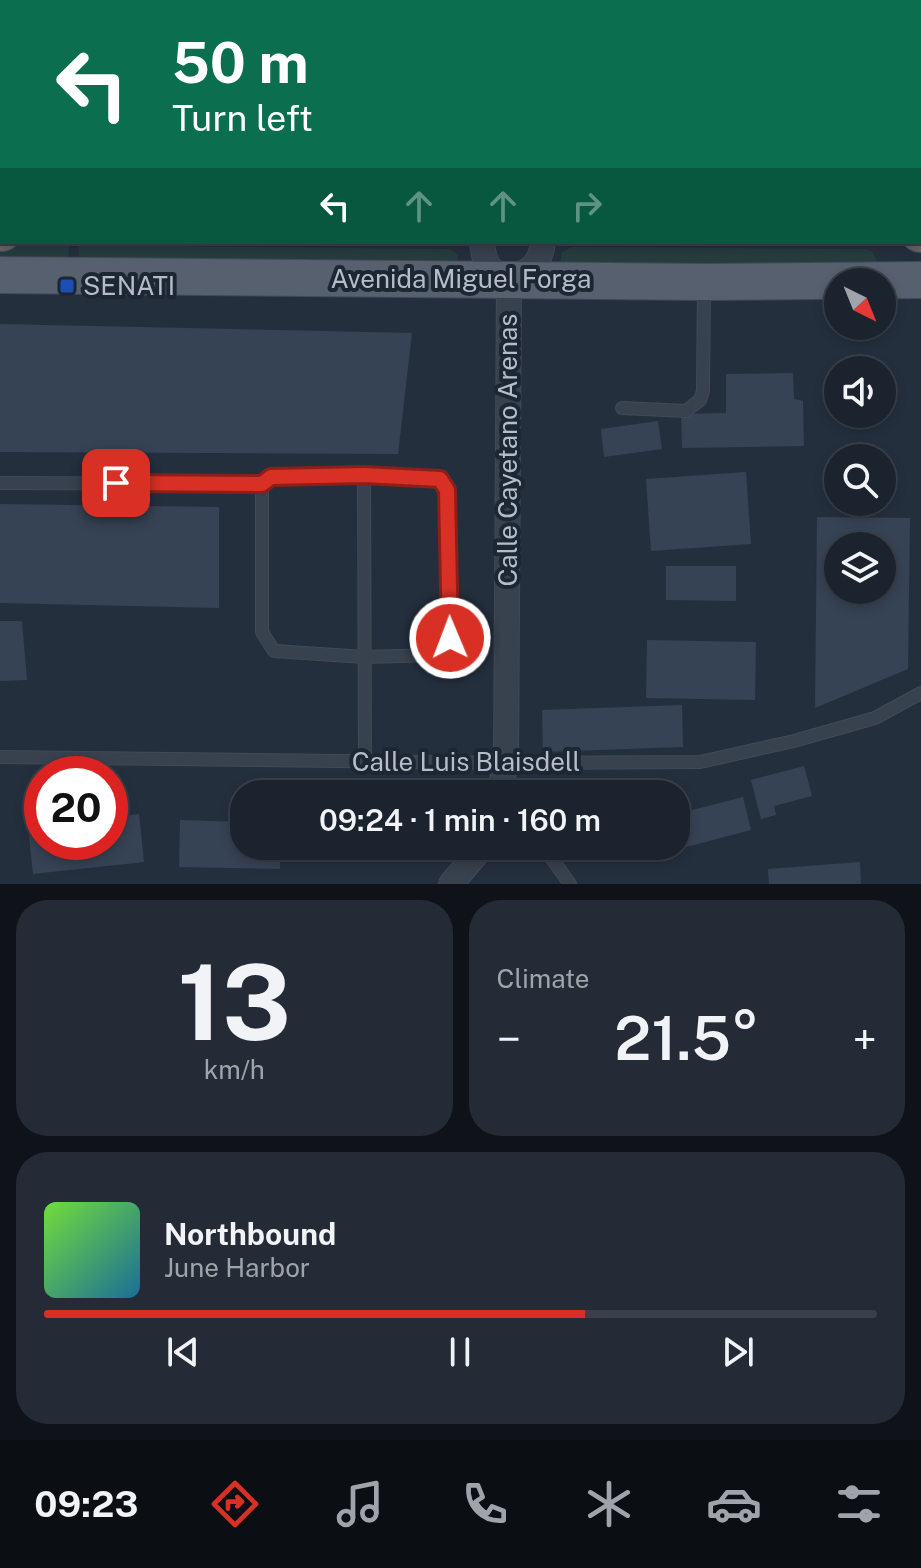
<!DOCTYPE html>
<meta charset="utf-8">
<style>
body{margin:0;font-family:"Public Sans",sans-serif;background:#242b36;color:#f1f3f6;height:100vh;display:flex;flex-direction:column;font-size:30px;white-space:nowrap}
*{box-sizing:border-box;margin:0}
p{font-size:26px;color:#a0a4aa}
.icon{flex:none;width:44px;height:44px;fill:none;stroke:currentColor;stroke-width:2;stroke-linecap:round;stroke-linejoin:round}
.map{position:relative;height:884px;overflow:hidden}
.details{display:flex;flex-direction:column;gap:16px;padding:16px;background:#0f1319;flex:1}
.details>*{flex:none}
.hud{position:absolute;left:0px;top:0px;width:922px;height:244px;box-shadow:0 4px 12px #0003,0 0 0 2px #39404a;background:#0b6e4f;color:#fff;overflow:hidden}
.needle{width:52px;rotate:137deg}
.tools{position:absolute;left:824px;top:268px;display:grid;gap:16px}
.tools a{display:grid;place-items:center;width:72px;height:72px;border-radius:50%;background:#1b232e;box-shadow:0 4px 12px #0003,0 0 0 2px #39404a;font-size:40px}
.speed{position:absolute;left:24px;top:756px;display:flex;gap:16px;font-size:40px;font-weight:700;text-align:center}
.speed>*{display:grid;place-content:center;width:104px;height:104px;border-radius:50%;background:#1b232e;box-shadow:0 4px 12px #0003,0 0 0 2px #39404a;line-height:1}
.speed .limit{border:12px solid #d22;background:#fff;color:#111}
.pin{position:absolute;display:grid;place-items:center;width:68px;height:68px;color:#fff;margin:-34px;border-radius:16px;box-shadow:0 4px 12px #0006}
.me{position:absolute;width:88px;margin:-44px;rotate:359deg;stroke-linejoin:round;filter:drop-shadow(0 0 6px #0008)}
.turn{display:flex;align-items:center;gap:28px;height:168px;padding:0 40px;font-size:36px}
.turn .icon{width:104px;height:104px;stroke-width:2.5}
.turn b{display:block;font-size:56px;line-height:68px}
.lanes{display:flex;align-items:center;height:76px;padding:0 40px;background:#0003;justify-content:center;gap:40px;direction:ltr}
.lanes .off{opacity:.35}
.big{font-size:60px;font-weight:600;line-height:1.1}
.details .widget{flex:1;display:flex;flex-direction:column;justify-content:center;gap:12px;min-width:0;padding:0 28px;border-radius:32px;background:#242b36}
.details .dial{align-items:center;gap:0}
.dial b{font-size:104px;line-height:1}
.song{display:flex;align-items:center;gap:24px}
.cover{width:96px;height:96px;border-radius:12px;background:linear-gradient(135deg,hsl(100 70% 55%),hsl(200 70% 35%))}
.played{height:8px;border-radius:4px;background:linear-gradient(90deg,#d93025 65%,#39404a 65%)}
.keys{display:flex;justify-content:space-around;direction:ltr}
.heat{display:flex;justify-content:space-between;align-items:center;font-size:44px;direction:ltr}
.details .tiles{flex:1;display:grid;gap:16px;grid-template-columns:1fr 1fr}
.widget:last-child{grid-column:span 2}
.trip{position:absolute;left:230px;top:780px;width:460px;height:80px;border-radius:32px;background:#1b232e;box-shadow:0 4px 12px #0003,0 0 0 2px #39404a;font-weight:600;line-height:80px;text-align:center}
.tabs{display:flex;height:128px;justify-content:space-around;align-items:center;background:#0b0e12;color:#a0a4aa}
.tabs .icon{width:56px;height:56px}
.tabs .on{color:#d93025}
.tabs b{font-size:36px;color:#f1f3f6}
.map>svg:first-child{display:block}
</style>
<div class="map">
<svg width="921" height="884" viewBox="0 0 921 884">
<rect width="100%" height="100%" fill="#242f3e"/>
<g fill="#263c3f">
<polygon points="0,245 69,245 68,268 0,267"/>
<polygon points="79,245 449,249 455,252 458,256 457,264 79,267"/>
<polygon points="572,247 866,249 872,251 877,261 875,266 560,263 562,252"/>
</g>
<g fill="#364354" fill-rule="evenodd">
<polygon points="0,324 412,333 398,454 0,452"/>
<polygon points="793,373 794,399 803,401 804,446 682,448 681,414 726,413 726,374"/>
<polygon points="658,421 662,449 604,457 601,429"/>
<polygon points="746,472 751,544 651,551 646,479"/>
<polygon points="0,504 219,507 219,608 0,603"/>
<path d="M817 517 910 518 908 669 815 708ZM838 546H882V590H838Z"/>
<polygon points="666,566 736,566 736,601 666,600"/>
<polygon points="0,621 22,621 27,680 0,681"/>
<polygon points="647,640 756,642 755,700 646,698"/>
<polygon points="682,705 683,747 543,752 542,710"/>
<polygon points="804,766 812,796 774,806 776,815 761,819 751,780"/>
<polygon points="743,797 751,830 686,847 677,814"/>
<polygon points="139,814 144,862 33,874 28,827 42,825 42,842 110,842 110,818"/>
<polygon points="180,820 244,822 244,846 280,846 280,869 179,867"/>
<polygon points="860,862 861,884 769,884 768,869"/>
</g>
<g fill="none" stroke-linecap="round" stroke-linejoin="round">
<g stroke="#414a57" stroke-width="14">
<g id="service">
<polyline points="0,25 2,28"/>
<polyline points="622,408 686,411 700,400 703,391 704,286"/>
<polyline points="364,475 365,762"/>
<polyline points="0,483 262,484 271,477 364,475 440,479 447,490 450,638 443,650 435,655 365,657 274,651 262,632 262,484"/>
<polyline points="0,757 506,763 700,762 794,741 875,718 921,693"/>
<polyline points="543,846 570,884"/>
</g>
</g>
<g stroke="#414a57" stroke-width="26">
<g id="minor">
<polyline points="513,2 513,0"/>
<path d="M482 242C485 266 487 269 509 280"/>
<path d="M512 279C532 269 540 265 543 242"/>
<polyline points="499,794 506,763 509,280"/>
<polyline points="451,884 474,857 480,846"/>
</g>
</g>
<g stroke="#414a57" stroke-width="38">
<g id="primary">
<polyline points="0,136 2,136"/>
<polyline points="920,141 921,141"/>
<polyline points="0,275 704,282 921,280"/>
</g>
</g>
<g stroke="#434c59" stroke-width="40">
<g id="trunk">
<polyline points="0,181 2,181"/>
<polyline points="920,187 921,187"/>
<polyline points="0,232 2,232"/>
<polyline points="920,233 921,233"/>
</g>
</g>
<use href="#service" stroke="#38414e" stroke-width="12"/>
<use href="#minor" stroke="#38414e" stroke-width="24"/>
<use href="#primary" stroke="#56606e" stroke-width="36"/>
<use href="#trunk" stroke="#656462" stroke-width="38"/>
</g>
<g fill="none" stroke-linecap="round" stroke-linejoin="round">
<g stroke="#8d1f18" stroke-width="20">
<polyline id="route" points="116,483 262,484 271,477 364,475 440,479 447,490 450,638"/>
</g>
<use href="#route" stroke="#d93025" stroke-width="14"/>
</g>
<rect fill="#1a4fb4" stroke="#1d2633" stroke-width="3" x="59" y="278" width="16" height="16" rx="4"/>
<g text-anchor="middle" stroke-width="8" stroke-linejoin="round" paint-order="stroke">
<g font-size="26" fill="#b4bcc9" stroke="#1d2633">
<text x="461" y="288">Avenida Miguel Forga</text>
<text transform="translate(508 450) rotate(-90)" y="9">Calle Cayetano Arenas</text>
<text x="466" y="771">Calle Luis Blaisdell</text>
</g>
<g font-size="26" fill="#b4bcc9" stroke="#1d2633" text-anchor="start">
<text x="83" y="295">SENATI</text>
</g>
</g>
</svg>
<div class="tools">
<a><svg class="needle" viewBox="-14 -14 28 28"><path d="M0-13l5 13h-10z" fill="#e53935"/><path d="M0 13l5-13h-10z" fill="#a0a4aa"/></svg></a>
<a><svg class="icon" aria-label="sound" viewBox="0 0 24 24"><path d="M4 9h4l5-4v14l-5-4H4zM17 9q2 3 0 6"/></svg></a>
<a><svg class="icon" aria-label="search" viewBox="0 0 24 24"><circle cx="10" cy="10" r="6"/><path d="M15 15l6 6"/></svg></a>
<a><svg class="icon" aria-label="layers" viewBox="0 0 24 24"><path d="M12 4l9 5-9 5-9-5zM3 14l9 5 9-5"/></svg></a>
</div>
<div class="speed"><div class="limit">20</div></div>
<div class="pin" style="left:116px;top:483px;background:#d93025"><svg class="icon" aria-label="arrive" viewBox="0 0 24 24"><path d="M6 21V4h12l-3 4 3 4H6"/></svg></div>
<svg class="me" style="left:450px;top:638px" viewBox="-20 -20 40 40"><circle r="17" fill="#d93025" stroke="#fff" stroke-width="3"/><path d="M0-11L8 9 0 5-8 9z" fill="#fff"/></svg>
<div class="trip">09:24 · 1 min · 160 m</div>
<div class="hud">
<div class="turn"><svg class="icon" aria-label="left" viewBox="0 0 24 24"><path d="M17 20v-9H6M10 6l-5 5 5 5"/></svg><div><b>50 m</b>Turn left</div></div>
<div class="lanes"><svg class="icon" aria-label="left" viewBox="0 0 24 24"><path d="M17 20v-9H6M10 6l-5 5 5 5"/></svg><svg class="icon off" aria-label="ahead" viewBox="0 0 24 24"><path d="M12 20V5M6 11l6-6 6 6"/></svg><svg class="icon off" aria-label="ahead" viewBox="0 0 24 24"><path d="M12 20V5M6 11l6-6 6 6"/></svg><svg class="icon off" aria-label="right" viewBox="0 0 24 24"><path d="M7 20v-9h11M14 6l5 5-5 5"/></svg></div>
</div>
</div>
<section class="details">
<div class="tiles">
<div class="widget dial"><b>13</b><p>km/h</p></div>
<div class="widget"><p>Climate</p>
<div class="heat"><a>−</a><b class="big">21.5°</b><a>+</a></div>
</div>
<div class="widget">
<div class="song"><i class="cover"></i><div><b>Northbound</b><p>June Harbor</p></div></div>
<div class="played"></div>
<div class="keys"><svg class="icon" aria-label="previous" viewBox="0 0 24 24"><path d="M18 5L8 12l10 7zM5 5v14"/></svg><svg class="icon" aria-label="pause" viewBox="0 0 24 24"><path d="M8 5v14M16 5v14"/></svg><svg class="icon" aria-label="next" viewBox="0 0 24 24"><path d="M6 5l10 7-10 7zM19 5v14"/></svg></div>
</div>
</div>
</section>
<nav class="tabs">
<b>09:23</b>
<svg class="icon on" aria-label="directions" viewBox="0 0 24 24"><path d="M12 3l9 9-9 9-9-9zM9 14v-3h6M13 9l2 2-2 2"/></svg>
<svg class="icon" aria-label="music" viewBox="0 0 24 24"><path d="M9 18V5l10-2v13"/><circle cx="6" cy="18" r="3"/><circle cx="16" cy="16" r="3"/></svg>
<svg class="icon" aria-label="phone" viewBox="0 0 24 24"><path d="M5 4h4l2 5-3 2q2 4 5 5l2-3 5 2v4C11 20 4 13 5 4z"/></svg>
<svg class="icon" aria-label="climate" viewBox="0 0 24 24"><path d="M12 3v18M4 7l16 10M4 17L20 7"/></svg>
<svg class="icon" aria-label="car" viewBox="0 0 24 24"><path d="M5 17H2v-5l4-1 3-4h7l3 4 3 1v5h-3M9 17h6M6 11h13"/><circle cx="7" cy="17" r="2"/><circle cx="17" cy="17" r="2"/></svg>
<svg class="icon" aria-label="filters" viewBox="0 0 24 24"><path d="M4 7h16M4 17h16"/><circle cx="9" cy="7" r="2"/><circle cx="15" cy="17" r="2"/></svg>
</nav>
